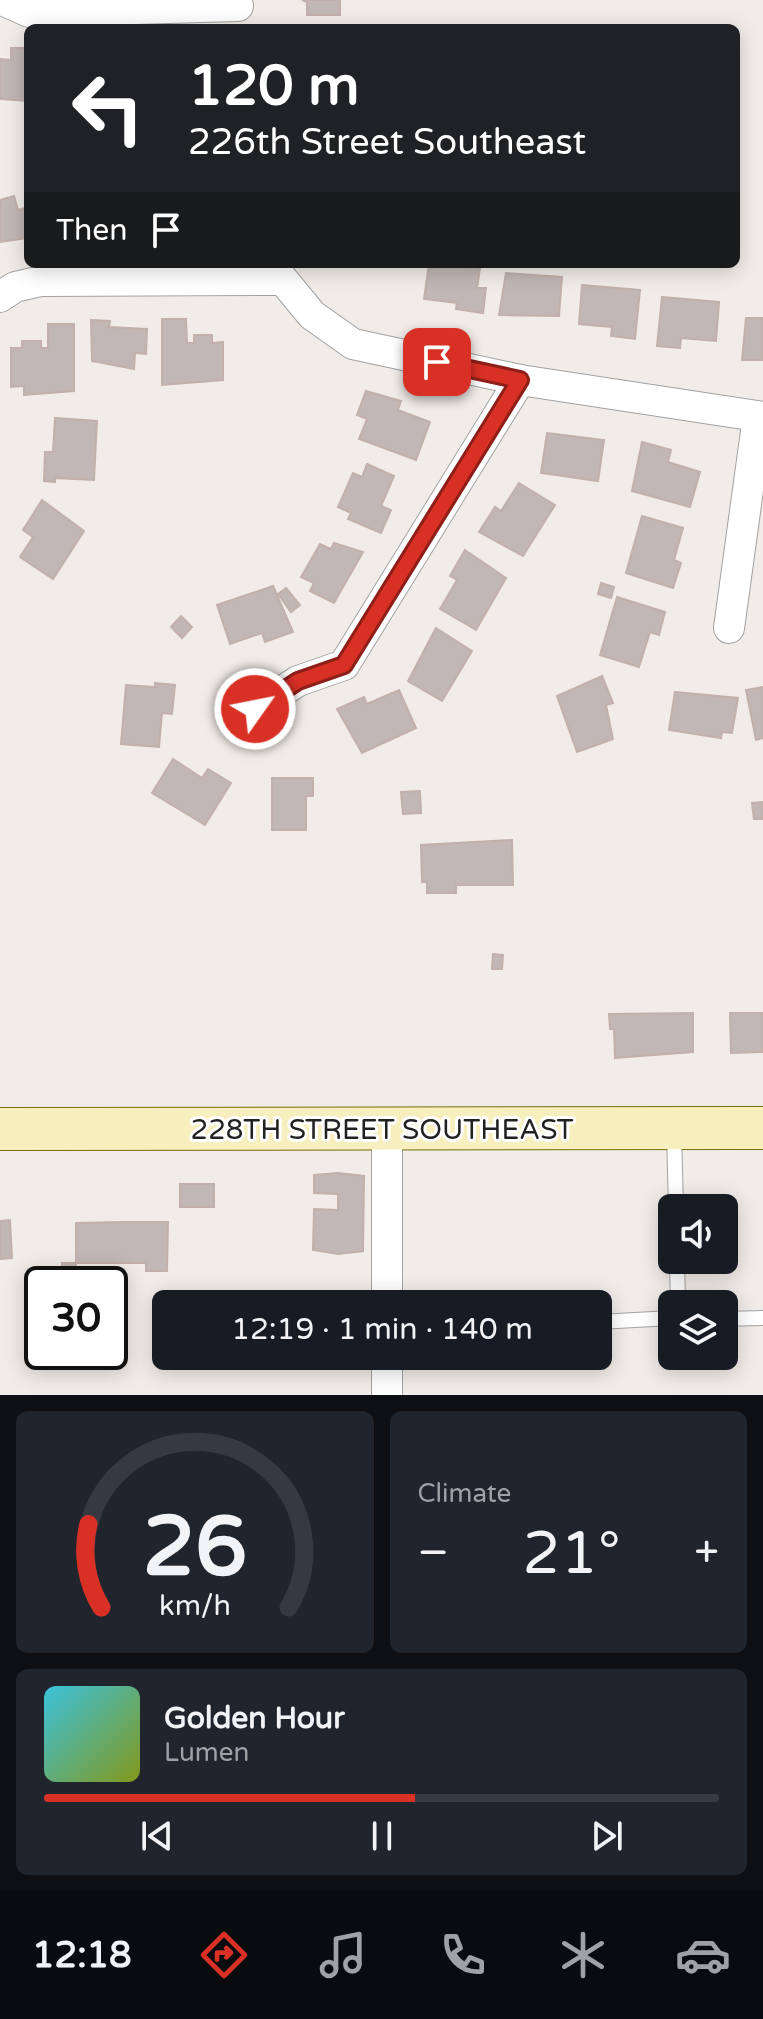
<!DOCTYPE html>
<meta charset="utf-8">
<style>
body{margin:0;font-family:"Varela Round",sans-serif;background:#20242c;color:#f1f3f6;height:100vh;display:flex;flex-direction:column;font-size:30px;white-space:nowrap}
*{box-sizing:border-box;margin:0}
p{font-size:26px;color:#9ea1a6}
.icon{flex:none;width:44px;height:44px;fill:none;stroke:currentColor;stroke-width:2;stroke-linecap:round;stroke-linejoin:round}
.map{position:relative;height:1395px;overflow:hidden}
.side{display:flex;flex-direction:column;gap:16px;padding:16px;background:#0d0f14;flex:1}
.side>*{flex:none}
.banner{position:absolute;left:24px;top:24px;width:716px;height:244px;border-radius:12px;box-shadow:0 4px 20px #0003;background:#202124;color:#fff;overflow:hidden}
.controls{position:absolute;left:658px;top:1194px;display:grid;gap:16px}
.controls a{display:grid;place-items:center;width:80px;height:80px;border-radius:12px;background:#171b24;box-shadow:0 4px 20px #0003;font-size:40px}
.speed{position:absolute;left:24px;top:1266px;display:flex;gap:16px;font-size:40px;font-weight:700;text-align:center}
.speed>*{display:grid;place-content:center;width:104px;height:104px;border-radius:50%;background:#171b24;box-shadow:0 4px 20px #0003;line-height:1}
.speed .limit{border:4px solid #111;border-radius:12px;background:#fff;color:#111}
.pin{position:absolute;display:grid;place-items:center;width:68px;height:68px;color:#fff;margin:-34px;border-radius:16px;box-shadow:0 4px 12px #0006}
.me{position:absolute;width:88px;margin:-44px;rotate:57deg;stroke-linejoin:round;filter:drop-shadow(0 0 6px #0008)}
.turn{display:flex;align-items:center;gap:28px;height:168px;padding:0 32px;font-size:36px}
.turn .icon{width:104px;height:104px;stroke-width:2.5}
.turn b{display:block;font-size:56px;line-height:68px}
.then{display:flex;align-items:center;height:76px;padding:0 32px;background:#0003;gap:16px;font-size:30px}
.big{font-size:60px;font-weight:600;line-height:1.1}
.side .tile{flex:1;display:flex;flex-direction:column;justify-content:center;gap:12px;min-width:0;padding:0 28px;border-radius:12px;background:#20242c}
.side .dial{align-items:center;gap:0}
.dial svg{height:208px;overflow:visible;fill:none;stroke:#363941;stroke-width:7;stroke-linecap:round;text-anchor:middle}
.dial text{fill:#f1f3f6;stroke:none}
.song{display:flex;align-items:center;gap:24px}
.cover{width:96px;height:96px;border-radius:12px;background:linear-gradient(135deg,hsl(190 70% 55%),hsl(70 70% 35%))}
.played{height:8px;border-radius:4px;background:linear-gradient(90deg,#d93025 55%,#363941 55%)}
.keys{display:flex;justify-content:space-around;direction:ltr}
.heat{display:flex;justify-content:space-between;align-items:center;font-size:44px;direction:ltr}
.side .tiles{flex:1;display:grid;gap:16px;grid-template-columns:1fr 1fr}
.tile:last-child{grid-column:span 2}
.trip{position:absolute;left:152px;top:1290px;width:460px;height:80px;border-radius:12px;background:#171b24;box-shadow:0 4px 20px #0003;font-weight:600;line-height:80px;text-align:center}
.menu{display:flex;height:128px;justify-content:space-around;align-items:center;background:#090b0e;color:#9ea1a6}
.menu .icon{width:56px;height:56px}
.menu .active{color:#d93025}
.menu b{font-size:36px;color:#f1f3f6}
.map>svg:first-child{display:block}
</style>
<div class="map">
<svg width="763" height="1395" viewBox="0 0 763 1395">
<rect width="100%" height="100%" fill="#f1ece8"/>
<g fill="#c1b7b4" stroke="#c2b0aa" stroke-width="2">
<polygon points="302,0 340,0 340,15 307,15 307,2"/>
<polygon points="11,48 28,48 28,101 0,99 0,59 11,60"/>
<polygon points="14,196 18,210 28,207 28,238 0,242 0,200"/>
<polygon points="429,264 480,268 477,288 486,288 483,313 456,309 457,303 424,299"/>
<polygon points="506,273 562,277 559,316 499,315"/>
<polygon points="582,285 640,290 635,339 611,336 612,327 579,324"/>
<polygon points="662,297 719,302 716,341 681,338 680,348 657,346"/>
<polygon points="746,318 763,318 762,360 742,360"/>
<polygon points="162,319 186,319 187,343 194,343 194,335 212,335 212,343 223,342 223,380 162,385"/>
<polygon points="91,320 110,321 109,327 147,329 146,354 135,353 134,369 92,361"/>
<polygon points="48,324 74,324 74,391 24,395 24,386 11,387 11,348 22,348 22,341 41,341 41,348 48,348"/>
<polygon points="366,391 401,401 398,410 430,422 416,460 359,439 367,419 357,415"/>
<polygon points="55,418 97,421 94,480 55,478 55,482 44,481 45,452 53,452"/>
<polygon points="547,433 604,440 598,481 541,473"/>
<polygon points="642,442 671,450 668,462 700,472 690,507 632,491"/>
<polygon points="367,464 394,476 381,506 391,510 381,533 348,519 351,513 338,507 353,473 362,477"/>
<polygon points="519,483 555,505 523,556 479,532 495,507 501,511"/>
<polygon points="42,500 84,531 53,579 20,557 33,537 23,530"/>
<polygon points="642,516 683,528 674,560 681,563 673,588 626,573"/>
<polygon points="334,543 363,552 334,603 310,591 314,583 301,577 320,544 331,549"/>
<polygon points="465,550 506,578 476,630 440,609 457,580 450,576"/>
<polygon points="601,583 614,587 611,598 598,594"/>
<polygon points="273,586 293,632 265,642 262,633 230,644 217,605"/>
<polygon points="286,588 300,605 291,612 278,594"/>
<polygon points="617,597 665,612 659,635 650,632 639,667 600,655"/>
<polygon points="181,616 192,627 182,638 171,627"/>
<polygon points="436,628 472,651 442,701 408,681"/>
<polygon points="602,676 613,703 606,705 613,739 577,752 557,696"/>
<polygon points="155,683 175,685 172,714 162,713 159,747 121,744 126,685 155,687"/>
<polygon points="763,687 763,738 756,740 746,690"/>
<polygon points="399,690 416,728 362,753 337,709 364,697 367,704"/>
<polygon points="675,692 738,698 732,733 722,732 721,738 669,730"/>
<polygon points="173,759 202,778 208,769 231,783 205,825 152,793"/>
<polygon points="272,778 313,778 313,796 306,796 306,830 272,830"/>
<polygon points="420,791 421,813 403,814 401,792"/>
<polygon points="763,802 763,819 754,819 752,803"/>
<polygon points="512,840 513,885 456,885 456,893 427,893 427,882 422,882 421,845"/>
<polygon points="493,954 503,955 502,969 492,969"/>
<polygon points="693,1013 693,1052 615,1058 614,1029 610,1029 609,1014"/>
<polygon points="730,1013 763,1013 763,1052 731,1053"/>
<polygon points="338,1173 364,1176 363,1251 338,1254 313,1250 314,1209 338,1210 338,1194 314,1193 314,1175"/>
<rect x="180" y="1184" width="34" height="23"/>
<polygon points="10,1220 12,1258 0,1259 0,1221"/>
<polygon points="124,1222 168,1222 167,1271 146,1271 146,1263 76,1263 76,1223"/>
<rect x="62" y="1263" width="14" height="13"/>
</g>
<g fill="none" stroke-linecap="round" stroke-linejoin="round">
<g stroke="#a2a2a2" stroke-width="16">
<g id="service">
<polyline points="674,1133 676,1208"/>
<polyline points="677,1260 678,1304"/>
<polyline points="724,1319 763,1318"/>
<polyline points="598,1322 672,1318"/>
</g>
</g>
<g stroke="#a2a2a2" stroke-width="32">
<g id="minor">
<polyline points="2,0 29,12 238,6"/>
<polyline points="270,264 312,315 353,344 520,380 763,417"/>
<polyline points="0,297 15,287 41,281 280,280"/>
<polyline points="729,628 758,417"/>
<polyline points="255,709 298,681 344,665 520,380"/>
<polyline points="387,1130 387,1304"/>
<polyline points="387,1356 387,1395"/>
</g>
</g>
<g stroke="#776d09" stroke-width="44">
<polyline id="secondary" points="0,1129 763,1128"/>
</g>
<use href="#service" stroke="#fff" stroke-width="14"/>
<use href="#minor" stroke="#fff" stroke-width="30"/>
<use href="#secondary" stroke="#f8efbe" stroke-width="42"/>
</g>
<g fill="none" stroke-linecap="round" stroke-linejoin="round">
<g stroke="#8d1f18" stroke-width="20">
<polyline id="route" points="255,709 298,681 344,665 520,380 437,362"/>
</g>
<use href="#route" stroke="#d93025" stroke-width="14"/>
</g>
<g text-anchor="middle" stroke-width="6" stroke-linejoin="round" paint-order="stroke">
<g font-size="28" fill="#212121" stroke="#fff">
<text x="382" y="1139">228TH STREET SOUTHEAST</text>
</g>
</g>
</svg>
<div class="controls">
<a><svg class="icon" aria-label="sound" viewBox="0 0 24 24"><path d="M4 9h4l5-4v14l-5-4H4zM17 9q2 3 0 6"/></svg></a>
<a><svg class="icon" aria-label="layers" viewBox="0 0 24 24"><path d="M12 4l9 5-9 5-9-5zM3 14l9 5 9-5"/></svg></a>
</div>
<div class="speed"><div class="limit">30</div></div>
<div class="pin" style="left:437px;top:362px;background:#d93025"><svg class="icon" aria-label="arrive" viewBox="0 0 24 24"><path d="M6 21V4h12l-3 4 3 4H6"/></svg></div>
<svg class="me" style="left:255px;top:709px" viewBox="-20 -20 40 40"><circle r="17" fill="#d93025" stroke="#fff" stroke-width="3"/><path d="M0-11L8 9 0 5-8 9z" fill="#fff"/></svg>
<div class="trip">12:19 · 1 min · 140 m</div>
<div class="banner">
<div class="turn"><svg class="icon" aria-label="left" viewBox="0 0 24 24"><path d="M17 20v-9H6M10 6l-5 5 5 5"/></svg><div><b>120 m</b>226th Street Southeast</div></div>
<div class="then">Then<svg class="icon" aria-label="arrive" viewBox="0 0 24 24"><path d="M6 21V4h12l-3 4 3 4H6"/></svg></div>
</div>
</div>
<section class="side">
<div class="tiles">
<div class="tile dial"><svg viewBox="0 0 100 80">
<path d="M14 69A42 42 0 1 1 86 69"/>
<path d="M14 69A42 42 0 0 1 9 37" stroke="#d93025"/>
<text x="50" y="56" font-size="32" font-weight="700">26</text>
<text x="50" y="72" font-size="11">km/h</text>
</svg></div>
<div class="tile"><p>Climate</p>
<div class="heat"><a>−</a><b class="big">21°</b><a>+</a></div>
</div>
<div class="tile">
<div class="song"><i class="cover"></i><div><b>Golden Hour</b><p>Lumen</p></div></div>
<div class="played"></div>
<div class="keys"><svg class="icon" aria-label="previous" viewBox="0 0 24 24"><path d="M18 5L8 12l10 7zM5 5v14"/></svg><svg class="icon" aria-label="pause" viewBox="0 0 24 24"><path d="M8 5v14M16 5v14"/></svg><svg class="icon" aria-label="next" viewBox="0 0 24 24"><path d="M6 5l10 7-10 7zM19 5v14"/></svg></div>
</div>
</div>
</section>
<nav class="menu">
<b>12:18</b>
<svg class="icon active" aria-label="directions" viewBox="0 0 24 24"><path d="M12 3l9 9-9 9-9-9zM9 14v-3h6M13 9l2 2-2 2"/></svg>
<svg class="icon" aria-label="music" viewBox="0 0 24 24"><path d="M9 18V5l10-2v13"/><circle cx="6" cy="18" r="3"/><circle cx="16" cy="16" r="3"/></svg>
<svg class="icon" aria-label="phone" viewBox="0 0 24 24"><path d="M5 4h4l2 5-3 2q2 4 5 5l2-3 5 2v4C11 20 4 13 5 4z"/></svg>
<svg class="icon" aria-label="climate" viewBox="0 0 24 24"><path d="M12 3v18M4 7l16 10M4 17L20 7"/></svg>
<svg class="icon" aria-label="car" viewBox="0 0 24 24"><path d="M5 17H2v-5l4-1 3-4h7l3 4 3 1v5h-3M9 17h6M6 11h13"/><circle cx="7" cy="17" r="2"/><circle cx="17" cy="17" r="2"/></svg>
</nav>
